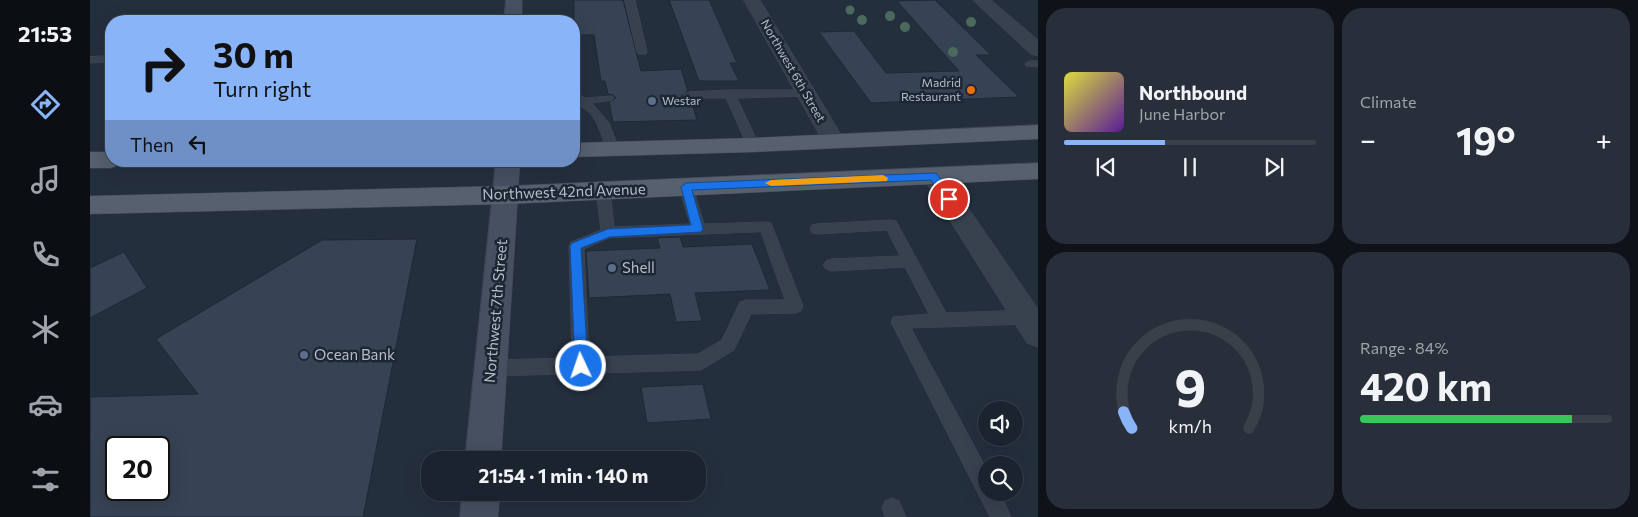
<!DOCTYPE html>
<meta charset="utf-8">
<style>
body{margin:0;font-family:Commissioner,sans-serif;background:#282f3a;color:#f1f3f6;height:100vh;display:flex;flex-direction:column;font-size:19px;white-space:nowrap}
*{box-sizing:border-box;margin:0}
p{font-size:16px;color:#a0a4aa}
.icon{flex:none;width:28px;height:28px;fill:none;stroke:currentColor;stroke-width:2;stroke-linecap:round;stroke-linejoin:round}
.map{position:relative;flex:1;overflow:hidden}
.sheet{display:flex;flex-direction:column;gap:8px;padding:8px;background:#0f1319;width:600px}
.sheet>*{flex:none}
.top-card{position:absolute;left:15px;top:15px;width:475px;height:152px;border-radius:20px;box-shadow:0 5px 20px #0002,0 0 0 1px #39404a;background:#8ab4f8;color:#111;overflow:hidden}
.controls{position:absolute;left:888px;top:401px;display:grid;gap:10px}
.controls a{display:grid;place-items:center;width:45px;height:45px;border-radius:50%;background:#1b232e;box-shadow:0 5px 20px #0002,0 0 0 1px #39404a;font-size:25px}
.speed{position:absolute;left:15px;top:436px;display:flex;gap:10px;font-size:25px;font-weight:700;text-align:center}
.speed>*{display:grid;place-content:center;width:65px;height:65px;border-radius:50%;background:#1b232e;box-shadow:0 5px 20px #0002,0 0 0 1px #39404a;line-height:1}
.speed .limit{border:2px solid #111;border-radius:8px;background:#fff;color:#111}
.pin{position:absolute;display:grid;place-items:center;width:42px;height:42px;color:#fff;margin:-21px;border:2px solid #fff;border-radius:50%;box-shadow:0 1px 5px #0007}
.me{position:absolute;width:55px;margin:-28px;rotate:357deg;stroke-linejoin:round;filter:drop-shadow(0 0 4px #0008)}
.turn{display:flex;align-items:center;gap:18px;height:105px;padding:0 25px;font-size:22px}
.turn .icon{width:65px;height:65px;stroke-width:2.5}
.turn b{display:block;font-size:35px;line-height:42px}
.then{display:flex;align-items:center;height:48px;padding:0 25px;background:#0003;gap:10px;font-size:19px}
.big{font-size:38px;font-weight:700;line-height:1.1}
.sheet .widget{flex:1;display:flex;flex-direction:column;justify-content:center;gap:8px;min-width:0;padding:0 18px;border-radius:20px;background:#282f3a}
.sheet .dial{align-items:center;gap:0}
.dial svg{height:130px;overflow:visible;fill:none;stroke:#39404a;stroke-width:7;stroke-linecap:round;text-anchor:middle}
.dial text{fill:#f1f3f6;stroke:none}
.song{display:flex;align-items:center;gap:15px}
.cover{width:60px;height:60px;border-radius:8px;background:linear-gradient(135deg,hsl(60 70% 55%),hsl(270 70% 35%))}
.played{height:5px;border-radius:2px;background:linear-gradient(90deg,#8ab4f8 40%,#39404a 40%)}
.keys{display:flex;justify-content:space-around;direction:ltr}
.heat{display:flex;justify-content:space-between;align-items:center;font-size:28px;direction:ltr}
.charge{height:8px;border-radius:4px;background:linear-gradient(90deg,#34c759 84%,#39404a 0)}
.sheet .tiles{flex:1;display:grid;gap:8px;grid-template-columns:repeat(2,1fr)}
.trip{position:absolute;left:331px;top:451px;width:285px;height:50px;border-radius:20px;background:#1b232e;box-shadow:0 5px 20px #0002,0 0 0 1px #39404a;font-weight:700;line-height:50px;text-align:center}
main{display:flex;flex:1;min-height:0}
.tabs{display:flex;flex-direction:column;width:90px;justify-content:space-around;align-items:center;background:#0b0e12;color:#a0a4aa}
.tabs .icon{width:35px;height:35px}
.tabs .selected{color:#8ab4f8}
.tabs b{font-size:22px;color:#f1f3f6}
.map>svg:first-child{display:block}
</style>
<main>
<nav class="tabs">
<b>21:53</b>
<svg class="icon selected" aria-label="directions" viewBox="0 0 24 24"><path d="M12 3l9 9-9 9-9-9zM9 14v-3h6M13 9l2 2-2 2"/></svg>
<svg class="icon" aria-label="music" viewBox="0 0 24 24"><path d="M9 18V5l10-2v13"/><circle cx="6" cy="18" r="3"/><circle cx="16" cy="16" r="3"/></svg>
<svg class="icon" aria-label="phone" viewBox="0 0 24 24"><path d="M5 4h4l2 5-3 2q2 4 5 5l2-3 5 2v4C11 20 4 13 5 4z"/></svg>
<svg class="icon" aria-label="climate" viewBox="0 0 24 24"><path d="M12 3v18M4 7l16 10M4 17L20 7"/></svg>
<svg class="icon" aria-label="car" viewBox="0 0 24 24"><path d="M5 17H2v-5l4-1 3-4h7l3 4 3 1v5h-3M9 17h6M6 11h13"/><circle cx="7" cy="17" r="2"/><circle cx="17" cy="17" r="2"/></svg>
<svg class="icon" aria-label="filters" viewBox="0 0 24 24"><path d="M4 7h16M4 17h16"/><circle cx="9" cy="7" r="2"/><circle cx="15" cy="17" r="2"/></svg>
</nav>
<div class="map">
<svg width="948" height="517" viewBox="0 0 948 517">
<rect width="100%" height="100%" fill="#242f3e"/>
<g fill="#364354" stroke="#1f2835" fill-rule="evenodd">
<polygon points="484,0 533,0 551,71 591,69 598,91 591,96 601,100 607,120 523,122 519,102 526,98 523,95 518,94 515,81 511,81 504,35 484,35"/>
<polygon points="579,0 619,0 647,63 640,63 649,81 609,81"/>
<polygon points="845,0 901,55 886,55 929,97 781,103 729,32 764,31 796,73 869,71 807,1"/>
<polygon points="590,237 593,247 662,244 680,290 605,293 612,321 586,322 580,294 499,298 496,251 570,248 567,238"/>
<path d="M327 239 273 517H0V397L108 394 66 339 232 240ZM26 448H69V490H26Z"/>
<polygon points="34,252 57,288 0,318 0,268"/>
<polygon points="613,384 621,419 557,423 551,387"/>
</g>
<g fill="none" stroke-linecap="round" stroke-linejoin="round">
<g stroke="#414a57" stroke-width="1">
<g id="lane">
<polygon points="535,0 545,0 557,52 556,54 548,54 547,52"/>
<polygon points="21,56 21,62 0,63 0,57"/>
<polygon points="940,61 948,61 948,67 936,66 935,64"/>
<polygon points="639,90 716,90 722,93 716,96 647,98 669,145 663,149 657,145 636,98 599,98 593,95 599,92"/>
<path d="M484 91 495 98 522 96 524 98 522 100 502 103 519 123 529 149 527 152H519C508 133 509 111 484 104Z"/>
<path d="M596 182 601 184 603 187 614 224 676 222 681 223 713 306 711 311 705 313 661 314 644 350 611 370 402 376 396 374 393 368 396 362 402 360 482 358 479 246 481 242 511 230 506 190 508 187H518L520 190 524 227 600 224 589 187 591 184ZM671 232 695 300H656L650 302 632 340 608 354 499 357 494 249 519 238Z"/>
<polygon points="801,220 806,221 856,313 937,310 943,312 945,317 943,322 937,324 821,328 896,468 896,492 910,492 921,517 900,517 801,322 803,317 839,314 815,267 741,271 736,269 733,265 736,261 741,259 810,256 797,230 727,234 722,233 720,229 722,225 727,224"/>
<polygon points="802,498 809,501 816,517 795,517 792,508 795,501"/>
</g>
</g>
<g stroke="#414a57" stroke-width="1">
<g id="street">
<polygon points="654,0 670,0 755,141 752,146 744,148 736,146"/>
<polygon points="883,0 901,0 948,40 948,56 941,54"/>
<polygon points="844,168 852,170 948,309 948,347 937,343 832,176 836,170"/>
</g>
</g>
<g stroke="#414a57" stroke-width="1">
<g id="secondary">
<polygon points="416,0 432,0 432,21 414,21"/>
<polygon points="406,161 430,161 411,460 375,460"/>
<polygon points="372,492 410,492 408,517 370,517"/>
</g>
</g>
<g stroke="#414a57" stroke-width="1">
<g id="primary">
<polygon points="948,125 948,139 663,152 484,157 484,143 663,138"/>
<polygon points="0,152 21,152 21,161 32,161 29,165 21,168 0,168"/>
<polygon points="948,163 948,179 416,204 0,214 0,196 416,186"/>
</g>
</g>
<use href="#lane" fill="#38414e" fill-rule="evenodd"/>
<use href="#street" fill="#38414e" fill-rule="evenodd"/>
<use href="#secondary" fill="#465061" fill-rule="evenodd"/>
<use href="#primary" fill="#56606e" fill-rule="evenodd"/>
</g>
<g fill="#4b6a5d">
<circle cx="760" cy="10" r="4.5"/>
<circle cx="800" cy="16" r="5"/>
<circle cx="772" cy="20" r="5"/>
<circle cx="881" cy="22" r="5"/>
<circle cx="815" cy="27" r="5"/>
<circle cx="863" cy="52" r="5"/>
</g>
<polygon fill="#1a73e8" stroke="#114b97" points="844,173 847,174 863,196 864,199 863,201 855,201 841,180 602,190 613,229 611,232 520,237 491,248 498,366 496,370 491,372 487,370 485,366 480,246 482,243 518,229 601,225 591,187 596,183"/>
<polygon fill="#f59e0b" points="793,175 798,178 797,181 681,186 675,183 681,180"/>
<circle fill="#e8710a" stroke="#1d2633" stroke-width="2" cx="881" cy="90" r="5"/>
<g fill="#5c6f8a" stroke="#1d2633" stroke-width="2">
<circle cx="562" cy="101" r="5"/>
<circle cx="522" cy="268" r="5"/>
<circle cx="214" cy="355" r="5"/>
</g>
<g text-anchor="middle" stroke-width="5" stroke-linejoin="round" paint-order="stroke">
<g font-size="12" fill="#b4bcc9" stroke="#1d2633">
<text transform="translate(703 71) rotate(60)" y="4">Northwest 6th Street</text>
</g>
<g font-size="12" fill="#b4bcc9" stroke="#1d2633" text-anchor="end">
<text x="871" y="87">Madrid<tspan x="871" dy="14">Restaurant</tspan></text>
<text x="572" y="105" text-anchor="start">Westar</text>
</g>
<g font-size="15" fill="#b4bcc9" stroke="#1d2633">
<text transform="translate(474 192) rotate(-2)" y="5">Northwest 42nd Avenue</text>
<text transform="translate(406 311) rotate(-85)" y="5">Northwest 7th Street</text>
</g>
<g font-size="15" fill="#b4bcc9" stroke="#1d2633" text-anchor="start">
<text x="532" y="273">Shell</text>
<text x="224" y="360">Ocean Bank</text>
</g>
</g>
</svg>
<div class="controls">
<a><svg class="icon" aria-label="sound" viewBox="0 0 24 24"><path d="M4 9h4l5-4v14l-5-4H4zM17 9q2 3 0 6"/></svg></a>
<a><svg class="icon" aria-label="search" viewBox="0 0 24 24"><circle cx="10" cy="10" r="6"/><path d="M15 15l6 6"/></svg></a>
</div>
<div class="speed"><div class="limit">20</div></div>
<div class="pin" style="left:859px;top:199px;background:#d93025"><svg class="icon" aria-label="arrive" viewBox="0 0 24 24"><path d="M6 21V4h12l-3 4 3 4H6"/></svg></div>
<svg class="me" style="left:491px;top:366px" viewBox="-20 -20 40 40"><circle r="17" fill="#1a73e8" stroke="#fff" stroke-width="3"/><path d="M0-11L8 9 0 5-8 9z" fill="#fff"/></svg>
<div class="trip">21:54 · 1 min · 140 m</div>
<div class="top-card">
<div class="turn"><svg class="icon" aria-label="right" viewBox="0 0 24 24"><path d="M7 20v-9h11M14 6l5 5-5 5"/></svg><div><b>30 m</b>Turn right</div></div>
<div class="then">Then<svg class="icon" aria-label="left" viewBox="0 0 24 24"><path d="M17 20v-9H6M10 6l-5 5 5 5"/></svg></div>
</div>
</div>
<section class="sheet">
<div class="tiles">
<div class="widget">
<div class="song"><i class="cover"></i><div><b>Northbound</b><p>June Harbor</p></div></div>
<div class="played"></div>
<div class="keys"><svg class="icon" aria-label="previous" viewBox="0 0 24 24"><path d="M18 5L8 12l10 7zM5 5v14"/></svg><svg class="icon" aria-label="pause" viewBox="0 0 24 24"><path d="M8 5v14M16 5v14"/></svg><svg class="icon" aria-label="next" viewBox="0 0 24 24"><path d="M6 5l10 7-10 7zM19 5v14"/></svg></div>
</div>
<div class="widget"><p>Climate</p>
<div class="heat"><a>−</a><b class="big">19°</b><a>+</a></div>
</div>
<div class="widget dial"><svg viewBox="0 0 100 80">
<path d="M14 69A42 42 0 1 1 86 69"/>
<path d="M14 69A42 42 0 0 1 9 59" stroke="#8ab4f8"/>
<text x="50" y="56" font-size="32" font-weight="700">9</text>
<text x="50" y="72" font-size="11">km/h</text>
</svg></div>
<div class="widget"><p>Range · 84%</p><b class="big">420 km</b><div class="charge"></div></div>
</div>
</section>
</main>
